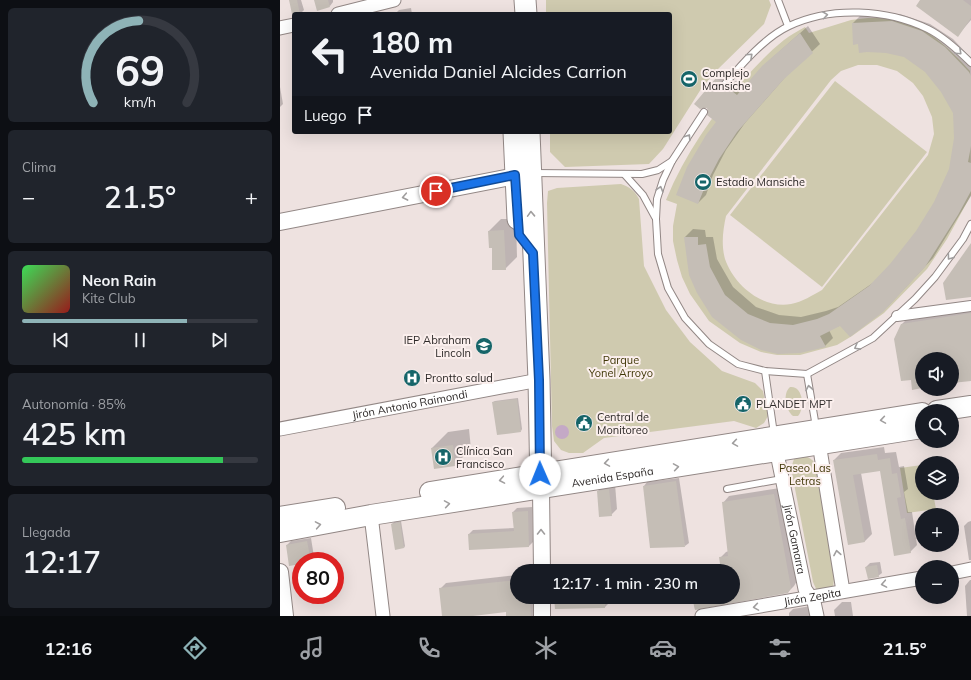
<!DOCTYPE html>
<html lang="es">
<meta charset="utf-8">
<style>
body{margin:0;font-family:Mulish,sans-serif;background:#20242c;color:#f1f3f6;height:100vh;display:flex;flex-direction:column;font-size:15px;white-space:nowrap}
*{box-sizing:border-box;margin:0}
p{font-size:13px;color:#9ea1a6}
.icon{flex:none;width:22px;height:22px;fill:none;stroke:currentColor;stroke-width:2;stroke-linecap:round;stroke-linejoin:round}
.map{position:relative;flex:1;overflow:hidden}
.drawer{display:flex;flex-direction:column;gap:8px;padding:8px;background:#0d0f14;width:280px}
.drawer>*{flex:none}
.hud{position:absolute;left:12px;top:12px;width:380px;height:122px;border-radius:4px;box-shadow:0 4px 16px #0002;background:#171b24;color:#f1f3f6;overflow:hidden}
.controls{position:absolute;left:635px;top:352px;display:grid;gap:8px}
.controls a{display:grid;place-items:center;width:44px;height:44px;border-radius:50%;background:#171b24;box-shadow:0 4px 16px #0002;font-size:20px}
.speed{position:absolute;left:12px;top:552px;display:flex;gap:8px;font-size:20px;font-weight:700;text-align:center}
.speed>*{display:grid;place-content:center;width:52px;height:52px;border-radius:50%;background:#171b24;box-shadow:0 4px 16px #0002;line-height:1}
.speed .limit{border:6px solid #d22;background:#fff;color:#111}
.pin{position:absolute;display:grid;place-items:center;width:34px;height:34px;color:#fff;margin:-17px;border:2px solid #fff;border-radius:50%;box-shadow:0 1px 4px #0007}
.me{position:absolute;width:44px;margin:-22px;rotate:359deg;stroke-linejoin:round;filter:drop-shadow(0 0 3px #0008)}
.turn{display:flex;align-items:center;gap:14px;height:84px;padding:0 12px;font-size:18px}
.turn .icon{width:52px;height:52px;stroke-width:2.5}
.turn b{display:block;font-size:28px;line-height:34px}
.then{display:flex;align-items:center;height:38px;padding:0 12px;background:#0003;gap:8px;font-size:15px}
.big{font-size:30px;font-weight:600;line-height:1.1}
.drawer .card{flex:1;display:flex;flex-direction:column;justify-content:center;gap:6px;min-width:0;padding:0 14px;border-radius:6px;background:#20242c}
.drawer .dial{align-items:center;gap:0}
.dial svg{height:104px;overflow:visible;fill:none;stroke:#363941;stroke-width:7;stroke-linecap:round;text-anchor:middle}
.dial text{fill:#f1f3f6;stroke:none}
.song{display:flex;align-items:center;gap:12px}
.cover{width:48px;height:48px;border-radius:6px;background:linear-gradient(135deg,hsl(130 70% 55%),hsl(0 70% 35%))}
.played{height:4px;border-radius:2px;background:linear-gradient(90deg,#8eb3b7 70%,#363941 70%)}
.keys{display:flex;justify-content:space-around;direction:ltr}
.heat{display:flex;justify-content:space-between;align-items:center;font-size:22px;direction:ltr}
.charge{height:6px;border-radius:3px;background:linear-gradient(90deg,#34c759 85%,#363941 0)}
.trip{position:absolute;left:230px;top:564px;width:230px;height:40px;border-radius:20px;background:#171b24;box-shadow:0 4px 16px #0002;font-weight:600;line-height:40px;text-align:center}
.menu{display:flex;height:64px;justify-content:space-around;align-items:center;background:#090b0e;color:#9ea1a6}
.menu .icon{width:28px;height:28px}
.menu .selected{color:#8eb3b7}
.menu b{font-size:18px;color:#f1f3f6}
main{display:flex;flex:1;min-height:0}
.map>svg:first-child{display:block}
</style>
<main>
<section class="drawer">
<div class="card dial"><svg viewBox="0 0 100 80">
<path d="M14 69A42 42 0 1 1 86 69"/>
<path d="M14 69A42 42 0 0 1 49 6" stroke="#8eb3b7"/>
<text x="50" y="56" font-size="32" font-weight="700">69</text>
<text x="50" y="72" font-size="11">km/h</text>
</svg></div>
<div class="card"><p>Clima</p>
<div class="heat"><a>−</a><b class="big">21.5°</b><a>+</a></div>
</div>
<div class="card">
<div class="song"><i class="cover"></i><div><b>Neon Rain</b><p>Kite Club</p></div></div>
<div class="played"></div>
<div class="keys"><svg class="icon" aria-label="previous" viewBox="0 0 24 24"><path d="M18 5L8 12l10 7zM5 5v14"/></svg><svg class="icon" aria-label="pause" viewBox="0 0 24 24"><path d="M8 5v14M16 5v14"/></svg><svg class="icon" aria-label="next" viewBox="0 0 24 24"><path d="M6 5l10 7-10 7zM19 5v14"/></svg></div>
</div>
<div class="card"><p>Autonomía · 85%</p><b class="big">425 km</b><div class="charge"></div></div>
<div class="card"><p>Llegada</p><b class="big">12:17</b></div>
</section>
<div class="map">
<svg width="691" height="616" viewBox="0 0 691 616">
<rect width="100%" height="100%" fill="#eee2e0"/>
<g fill="#cfcaaf" fill-rule="evenodd">
<polygon points="266,0 489,0 491,5 484,24 437,70 421,89 383,149 369,164 285,167 270,152 270,132 390,132 390,14 266,14"/>
<path d="M588 18C596 18 605 17 613 19 645 24 669 48 690 71L691 195 667 239 647 269 604 313 572 336 557 345 520 355H497L481 352 460 343 429 321 410 294 402 277 397 260 393 241V226L397 204 386 200C405 154 432 115 465 78 477 65 490 51 504 40 510 35 518 31 525 27L529 33 571 20ZM578 65H597L617 71 633 83 643 96 652 117 654 134 648 155 542 290C533 295 522 302 511 304 482 309 454 285 445 259 441 244 443 230 446 216L551 80 561 71Z"/>
<polygon points="555,81 647,152 542,287 450,215"/>
<path d="M341 184C350 187 355 191 359 199L364 266 386 310 410 342 442 371 475 383 483 391 488 416 484 423 476 428 454 421 324 438 303 453H289L281 450 274 441 272 426 267 203 268 191 277 188Z"/>
<path d="M510 387C523 385 525 408 518 416H513C506 411 502 394 510 387Z"/>
<path d="M518 456C527 456 531 457 536 465L554 579 553 588 537 591 533 582 511 468 514 459Z"/>
<polygon points="642,465 642,493 653,493 656,509 627,513 620,468"/>
</g>
<circle fill="#c4a9c6" cx="282" cy="432" r="7"/>
<g fill="#0003">
<polygon points="10,0 21,0 24,10 20,14 14,14 13,15"/>
<polygon points="35,0 53,0 53,2 50,6"/>
<polygon points="641,0 691,0 691,20 678,35"/>
<polygon points="131,8 132,14 115,14 119,10"/>
<polygon points="620,14 650,24 673,39 691,58 691,196 653,258 608,306 549,330 553,338 545,346 520,352 481,349 405,237 413,229 425,230 426,237 433,237 437,259 453,287 476,307 499,315 521,317 546,311 558,307 597,280 611,265 637,231 655,202 670,169 675,138 674,113 662,91 646,71 624,56 578,43 573,23 581,15"/>
<polygon points="528,26 540,44 508,74 465,123 446,150 433,175 426,195 418,203 437,122 437,79 444,71 448,74 447,78 449,81 454,82 456,81 464,88 491,59"/>
<polygon points="0,87 3,104 0,107"/>
<polygon points="221,219 236,219 237,257 225,269 213,246 209,231"/>
<polygon points="691,307 691,380 672,382 672,359 642,359 642,387 622,324 630,316"/>
<polygon points="238,398 242,429 241,431 213,402 215,401"/>
<polygon points="189,429 191,449 175,465 152,448 168,432"/>
<polygon points="604,447 605,453 616,452 619,467 624,466 628,489 624,492 628,512 632,512 637,545 630,552 601,470 581,473 592,534 585,541 569,543 554,460 561,453"/>
<polygon points="399,478 409,543 405,546 364,486 367,482"/>
<polygon points="335,484 337,509 331,515 318,491 324,485"/>
<polygon points="500,488 517,581 514,586 508,592 415,609 413,597 453,597 453,571 422,571 441,568 440,558 446,552 449,551 443,503 449,496"/>
<polygon points="252,507 253,542 249,546 189,534 193,530 235,528 233,512 237,508"/>
<polygon points="121,521 125,546 124,548 112,524 114,522"/>
<polygon points="691,521 691,560 689,560 684,526 688,522"/>
<polygon points="31,538 34,557 30,561 21,561 21,563 7,545 11,541"/>
<polygon points="600,562 602,573 598,576 586,567 590,563"/>
<polygon points="237,575 237,597 255,597 257,616 227,616 227,611 184,616 163,616 160,589 166,583"/>
<polygon points="690,580 691,580 691,616 687,616 685,586"/>
<polygon points="275,597 333,597 333,599 325,607"/>
<polygon points="562,602 571,602 573,616 555,616 554,610"/>
<polygon points="531,606 533,616 509,616 509,613 513,609"/>
</g>
<g fill="#c5beb6">
<polygon points="9,0 17,0 20,14 12,14"/>
<polygon points="34,0 48,0 50,7 37,11"/>
<polygon points="640,0 683,0 691,6 691,18 678,37 636,6"/>
<polygon points="612,21 642,31 665,47 689,72 691,76 691,146 688,162 691,163 691,191 678,215 645,267 603,312 570,337 560,326 540,336 546,347 520,353 498,354 481,350 461,340 432,317 417,293 409,275 404,237 418,237 418,245 426,244 430,267 445,295 468,314 490,323 513,325 537,319 549,314 589,286 610,264 636,231 654,202 669,169 674,138 673,113 661,92 645,72 624,57 606,53 587,52 579,53 578,44 573,45 572,23"/>
<polygon points="520,33 533,53 504,79 457,132 439,159 426,184 418,204 396,195 407,167 426,135 436,122 427,115 428,112 427,108 424,108 420,109 414,104 436,78 441,82 440,86 441,89 445,89 448,88 457,95 482,66"/>
<polygon points="224,230 226,270 212,270 212,248 209,248 208,231"/>
<polygon points="691,243 691,297 666,300 663,283"/>
<polygon points="691,313 691,381 672,383 672,359 642,359 642,388 632,390 631,380 621,381 614,339 621,324"/>
<polygon points="237,399 241,432 217,435 212,402"/>
<polygon points="173,445 175,466 154,469 151,448"/>
<polygon points="597,454 598,460 610,458 612,474 617,473 621,497 617,498 621,519 625,518 631,553 614,556 600,471 573,475 585,542 568,545 553,460"/>
<polygon points="396,481 405,547 370,548 363,486"/>
<polygon points="329,489 332,516 319,517 317,491"/>
<polygon points="494,494 511,588 508,593 415,610 412,597 453,597 453,571 441,571 439,557 448,556 442,502"/>
<polygon points="248,511 249,547 189,550 188,534 234,531 232,512"/>
<polygon points="120,522 124,548 115,550 111,524"/>
<polygon points="27,541 31,561 21,561 21,564 9,566 6,545"/>
<polygon points="597,565 599,577 588,579 585,567"/>
<polygon points="237,580 237,597 250,597 251,616 226,616 226,612 193,616 162,616 159,588"/>
<polygon points="274,597 325,597 325,608 275,609"/>
</g>
<g fill="none" stroke-linecap="round" stroke-linejoin="round">
<g stroke="#928785" stroke-width="8">
<g id="service">
<polyline points="498,0 508,26"/>
<path d="M444 85C461 65 485 37 509 26 551 6 607 9 648 29 664 37 678 50 691 63"/>
<polyline points="424,112 392,161 383,180 377,199 376,219 378,254 388,288 405,318 429,344 458,364 485,371 527,374 593,338 635,299 655,277 683,239 691,224"/>
<polyline points="253,173 362,174 378,170 392,161"/>
<polyline points="345,175 363,195 375,217"/>
<polyline points="485,371 494,434"/>
<polyline points="527,374 536,427"/>
<polyline points="447,489 502,479"/>
</g>
</g>
<g stroke="#928785" stroke-width="12">
<polyline id="pedestrian" points="617,316 691,306"/>
</g>
<g stroke="#928785" stroke-width="15">
<g id="minor">
<polyline points="58,14 114,0"/>
<polyline points="0,28 14,25"/>
<path id="s1" d="M0 429 259 380"/>
<polyline points="538,437 563,591"/>
<path id="s2" d="M495 444 525 589 534 602 537 616"/>
<polyline points="91,515 103,616"/>
<polyline points="672,573 691,569"/>
<path id="s3" d="M422 616 642 578"/>
</g>
</g>
<g stroke="#928785" stroke-width="18">
<g id="tertiary">
<polyline points="0,222 246,174"/>
<polyline points="261,489 262,571"/>
<polyline points="0,572 5,616"/>
<polyline points="262,597 262,616"/>
</g>
</g>
<g stroke="#928785" stroke-width="22">
<g id="primary">
<polyline points="657,411 691,406"/>
<polyline points="150,492 642,413"/>
<polyline points="0,517 55,508"/>
<path id="s4" d="M0 532 91 515 642 428"/>
</g>
</g>
<g stroke="#928785" stroke-width="23">
<g id="trunk">
<polyline points="245,0 246,14"/>
<polyline points="234,132 238,219"/>
<polyline points="249,132 259,380 261,489"/>
</g>
</g>
<use href="#service" stroke="#fff" stroke-width="6"/>
<use href="#pedestrian" stroke="#fff" stroke-width="10"/>
<use href="#minor" stroke="#fff" stroke-width="13"/>
<use href="#tertiary" stroke="#fff" stroke-width="16"/>
<use href="#primary" stroke="#fff" stroke-width="20"/>
<use href="#trunk" stroke="#fff" stroke-width="21"/>
</g>
<defs><path id="oneway-chevron" d="M-2-3.5L2.5 0L-2 3.5" fill="none" stroke-width="1.6" stroke-linecap="round" stroke-linejoin="round"/></defs>
<g stroke="#a09e9e">
<use href="#oneway-chevron" transform="translate(545 15) rotate(-8)"/>
<use href="#oneway-chevron" transform="translate(679 52) rotate(43)"/>
<use href="#oneway-chevron" transform="translate(470 56) rotate(-43)"/>
<use href="#oneway-chevron" transform="translate(408 137) rotate(-57)"/>
<use href="#oneway-chevron" transform="translate(380 189) rotate(-74)"/>
<use href="#oneway-chevron" transform="translate(125 197) rotate(169)"/>
<use href="#oneway-chevron" transform="translate(251 214) rotate(-92)"/>
<use href="#oneway-chevron" transform="translate(670 257) rotate(126)"/>
<use href="#oneway-chevron" transform="translate(577 347) rotate(151)"/>
<use href="#oneway-chevron" transform="translate(529 388) rotate(-100)"/>
<use href="#oneway-chevron" transform="translate(603 420) rotate(171)"/>
<use href="#oneway-chevron" transform="translate(455 443) rotate(171)"/>
<use href="#oneway-chevron" transform="translate(327 463) rotate(171)"/>
<use href="#oneway-chevron" transform="translate(396 467) rotate(-9)"/>
<use href="#oneway-chevron" transform="translate(222 480) rotate(170)"/>
<use href="#oneway-chevron" transform="translate(167 504) rotate(-9)"/>
<use href="#oneway-chevron" transform="translate(38 525) rotate(-10)"/>
<use href="#oneway-chevron" transform="translate(261 532) rotate(-90)"/>
<use href="#oneway-chevron" transform="translate(557 553) rotate(-100)"/>
<use href="#oneway-chevron" transform="translate(604 584) rotate(170)"/>
<use href="#oneway-chevron" transform="translate(476 607) rotate(171)"/>
</g>
<g fill="none" stroke-linecap="round" stroke-linejoin="round">
<g stroke="#114b97" stroke-width="10">
<polyline id="route" points="156,191 235,175 239,235 253,253 259,380 260,474"/>
</g>
<use href="#route" stroke="#1a73e8" stroke-width="7"/>
</g>
<defs>
<g id="stadium-disc" transform="scale(0.9)"><circle r="9.5" fill="#166569" stroke="#fbefed"/><path d="M0-5a6.5 5 0 1 0 0 10a6.5 5 0 1 0 0-10ZM-3.5-1.8h7v3.6h-7Z" fill="#fff"/></g>
<g id="school-disc" transform="scale(0.9)"><circle r="9.5" fill="#166569" stroke="#fbefed"/><path d="M0-5L7-2L0 1L-7-2ZM-4 1L0 2.5L4 1V4Q0 6-4 4Z" fill="#fff"/></g>
<g id="hospital-disc" transform="scale(0.9)"><circle r="9.5" fill="#166569" stroke="#fbefed"/><path d="M-5-5h3v3.5h4V-5h3V5h-3V1.5h-4V5h-3Z" fill="#fff"/></g>
<g id="civic-disc" transform="scale(0.9)"><circle r="9.5" fill="#166569" stroke="#fbefed"/><path d="M-.6-6.5H3V-4.5H.6V-3L4-1V1h2V6H-6V1h2V-1L-.6-3ZM-1.2 2.5V6h2.4V2.5Z" fill="#fff"/></g>
</defs>
<g fill-rule="evenodd">
<use href="#stadium-disc" x="409" y="79"/>
<use href="#stadium-disc" x="423" y="182"/>
<use href="#school-disc" x="204" y="346"/>
<use href="#hospital-disc" x="132" y="378"/>
<use href="#civic-disc" x="463" y="404"/>
<use href="#civic-disc" x="304" y="423"/>
<use href="#hospital-disc" x="163" y="457"/>
</g>
<g text-anchor="middle" stroke-width="4" stroke-linejoin="round" paint-order="stroke">
<g font-size="11" fill="#2c2827" stroke="#fbefed" text-anchor="start">
<text x="422" y="77">Complejo<tspan x="422" dy="13">Mansiche</tspan></text>
<text x="436" y="186">Estadio Mansiche</text>
<text x="191" y="344" text-anchor="end">IEP Abraham<tspan x="191" dy="13">Lincoln</tspan></text>
<text x="145" y="382">Prontto salud</text>
<text x="476" y="408">PLANDET MPT</text>
<text x="317" y="421">Central de<tspan x="317" dy="13">Monitoreo</tspan></text>
<text x="176" y="455">Clínica San<tspan x="176" dy="13">Francisco</tspan></text>
</g>
<g font-size="11" fill="#403707" stroke="#fbefed">
<text x="341" y="364">Parque<tspan x="341" dy="13">Yonel Arroyo</tspan></text>
<text x="525" y="472">Paseo Las<tspan x="525" dy="13">Letras</tspan></text>
</g>
<g font-size="11" fill="#2c2827" stroke="#fbefed">
<text dy="4" stroke="none"><textPath href="#s1" startOffset="132">Jirón Antonio Raimondi</textPath></text>
<text dy="4" stroke="none"><textPath href="#s4" startOffset="337">Avenida España</textPath></text>
<text dy="4" stroke="none"><textPath href="#s2" startOffset="97">Jirón Gamarra</textPath></text>
<text dy="4" stroke="none"><textPath href="#s3" startOffset="112">Jirón Zepita</textPath></text>
</g>
</g>
</svg>
<div class="controls">
<a><svg class="icon" aria-label="sound" viewBox="0 0 24 24"><path d="M4 9h4l5-4v14l-5-4H4zM17 9q2 3 0 6"/></svg></a>
<a><svg class="icon" aria-label="search" viewBox="0 0 24 24"><circle cx="10" cy="10" r="6"/><path d="M15 15l6 6"/></svg></a>
<a><svg class="icon" aria-label="layers" viewBox="0 0 24 24"><path d="M12 4l9 5-9 5-9-5zM3 14l9 5 9-5"/></svg></a>
<a>+</a>
<a>−</a>
</div>
<div class="speed"><div class="limit">80</div></div>
<div class="pin" style="left:156px;top:191px;background:#d93025"><svg class="icon" aria-label="arrive" viewBox="0 0 24 24"><path d="M6 21V4h12l-3 4 3 4H6"/></svg></div>
<svg class="me" style="left:260px;top:474px" viewBox="-20 -20 40 40"><circle r="19" fill="#fff"/><path d="M0-13L10 11 0 6-10 11z" fill="#1a73e8"/></svg>
<div class="trip">12:17 · 1 min · 230 m</div>
<div class="hud">
<div class="turn"><svg class="icon" aria-label="left" viewBox="0 0 24 24"><path d="M17 20v-9H6M10 6l-5 5 5 5"/></svg><div><b>180 m</b>Avenida Daniel Alcides Carrion</div></div>
<div class="then">Luego<svg class="icon" aria-label="arrive" viewBox="0 0 24 24"><path d="M6 21V4h12l-3 4 3 4H6"/></svg></div>
</div>
</div>
</main>
<nav class="menu">
<b>12:16</b>
<svg class="icon selected" aria-label="directions" viewBox="0 0 24 24"><path d="M12 3l9 9-9 9-9-9zM9 14v-3h6M13 9l2 2-2 2"/></svg>
<svg class="icon" aria-label="music" viewBox="0 0 24 24"><path d="M9 18V5l10-2v13"/><circle cx="6" cy="18" r="3"/><circle cx="16" cy="16" r="3"/></svg>
<svg class="icon" aria-label="phone" viewBox="0 0 24 24"><path d="M5 4h4l2 5-3 2q2 4 5 5l2-3 5 2v4C11 20 4 13 5 4z"/></svg>
<svg class="icon" aria-label="climate" viewBox="0 0 24 24"><path d="M12 3v18M4 7l16 10M4 17L20 7"/></svg>
<svg class="icon" aria-label="car" viewBox="0 0 24 24"><path d="M5 17H2v-5l4-1 3-4h7l3 4 3 1v5h-3M9 17h6M6 11h13"/><circle cx="7" cy="17" r="2"/><circle cx="17" cy="17" r="2"/></svg>
<svg class="icon" aria-label="filters" viewBox="0 0 24 24"><path d="M4 7h16M4 17h16"/><circle cx="9" cy="7" r="2"/><circle cx="15" cy="17" r="2"/></svg>
<b>21.5°</b>
</nav>
